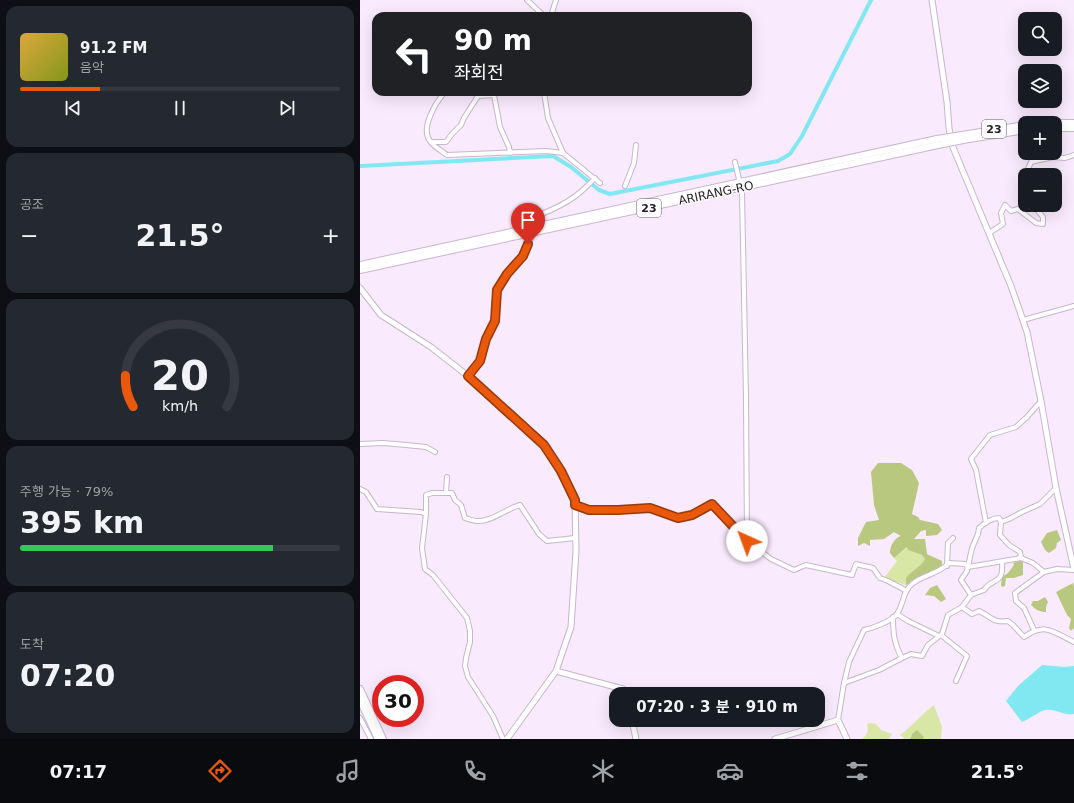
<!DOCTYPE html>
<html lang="ko">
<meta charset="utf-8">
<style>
body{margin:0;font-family:"DejaVu Sans","Noto Sans KR",sans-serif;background:#242831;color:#f1f3f6;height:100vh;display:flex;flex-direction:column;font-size:15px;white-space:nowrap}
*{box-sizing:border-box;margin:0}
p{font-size:13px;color:#9ea1a6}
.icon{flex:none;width:22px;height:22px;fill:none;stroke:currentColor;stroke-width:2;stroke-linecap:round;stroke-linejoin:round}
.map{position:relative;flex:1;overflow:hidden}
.panel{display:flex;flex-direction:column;gap:6px;padding:6px;background:#0d0f14;width:360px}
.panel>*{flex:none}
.banner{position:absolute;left:12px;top:12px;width:380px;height:84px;border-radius:12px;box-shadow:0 4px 16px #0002;background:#202124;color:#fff;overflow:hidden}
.fabs{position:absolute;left:658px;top:12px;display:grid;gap:8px}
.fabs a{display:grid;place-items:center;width:44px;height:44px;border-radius:8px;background:#171b24;box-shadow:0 4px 16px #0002;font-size:20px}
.speed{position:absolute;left:12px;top:675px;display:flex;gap:8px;font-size:20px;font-weight:700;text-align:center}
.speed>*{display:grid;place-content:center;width:52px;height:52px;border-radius:50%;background:#171b24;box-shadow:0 4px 16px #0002;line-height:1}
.speed .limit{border:6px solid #d22;background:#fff;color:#111}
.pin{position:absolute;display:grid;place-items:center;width:34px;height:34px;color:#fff;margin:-41px -17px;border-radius:50% 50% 50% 0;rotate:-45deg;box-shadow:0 0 4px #0007}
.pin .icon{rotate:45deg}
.me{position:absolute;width:44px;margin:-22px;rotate:317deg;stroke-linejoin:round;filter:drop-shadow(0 0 3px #0008)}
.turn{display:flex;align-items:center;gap:14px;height:84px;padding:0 16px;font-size:18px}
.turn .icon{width:52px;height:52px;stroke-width:2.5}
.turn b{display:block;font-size:28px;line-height:34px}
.big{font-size:30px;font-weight:700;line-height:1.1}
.panel .card{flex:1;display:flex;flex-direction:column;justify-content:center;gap:6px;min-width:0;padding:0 14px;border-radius:12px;background:#242831}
.panel .dial{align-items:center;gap:0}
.dial svg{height:104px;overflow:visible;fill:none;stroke:#363941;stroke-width:7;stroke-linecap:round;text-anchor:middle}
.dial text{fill:#f1f3f6;stroke:none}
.song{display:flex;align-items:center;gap:12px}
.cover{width:48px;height:48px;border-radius:6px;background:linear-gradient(135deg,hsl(40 70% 55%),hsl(70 70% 35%))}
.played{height:4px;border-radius:2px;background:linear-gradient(90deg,#ea580c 25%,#363941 25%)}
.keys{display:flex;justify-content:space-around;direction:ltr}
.heat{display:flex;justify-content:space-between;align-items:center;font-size:22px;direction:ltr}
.charge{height:6px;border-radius:3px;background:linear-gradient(90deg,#34c759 79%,#363941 0)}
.trip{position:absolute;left:249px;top:687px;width:216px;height:40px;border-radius:12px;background:#171b24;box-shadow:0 4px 16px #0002;font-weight:700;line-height:40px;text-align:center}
.tab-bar{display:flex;height:64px;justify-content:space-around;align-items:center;background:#090b0e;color:#9ea1a6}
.tab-bar .icon{width:28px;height:28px}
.tab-bar .selected{color:#ea580c}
.tab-bar b{font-size:18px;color:#f1f3f6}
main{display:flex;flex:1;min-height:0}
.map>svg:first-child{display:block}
</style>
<main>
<section class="panel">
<div class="card">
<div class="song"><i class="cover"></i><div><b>91.2 FM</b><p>음악</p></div></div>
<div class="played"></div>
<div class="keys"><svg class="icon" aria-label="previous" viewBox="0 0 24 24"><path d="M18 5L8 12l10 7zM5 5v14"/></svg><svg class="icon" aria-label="pause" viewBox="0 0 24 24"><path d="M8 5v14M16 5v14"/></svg><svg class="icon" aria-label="next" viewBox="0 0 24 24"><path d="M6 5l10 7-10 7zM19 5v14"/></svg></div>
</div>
<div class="card"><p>공조</p>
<div class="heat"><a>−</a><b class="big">21.5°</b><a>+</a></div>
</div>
<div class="card dial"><svg viewBox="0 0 100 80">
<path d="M14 69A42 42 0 1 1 86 69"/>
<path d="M14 69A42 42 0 0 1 8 45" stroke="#ea580c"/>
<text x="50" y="56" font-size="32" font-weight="700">20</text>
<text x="50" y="72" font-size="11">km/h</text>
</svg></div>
<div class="card"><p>주행 가능 · 79%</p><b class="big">395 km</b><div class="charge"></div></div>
<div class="card"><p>도착</p><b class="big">07:20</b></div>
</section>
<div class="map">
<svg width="714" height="739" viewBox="0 0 714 739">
<rect width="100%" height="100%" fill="#f9eafd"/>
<g fill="#d8e7a5">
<path d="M548 547V550L562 555 565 559C563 565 551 573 546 578V585L524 578 537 561 534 558Z"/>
<path d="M574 705 582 727 581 739H563L564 737 545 739 540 735C552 726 561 715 574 705Z"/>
<path d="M511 723 516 724 521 730 532 734 529 739H502C508 734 509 731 507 724Z"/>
</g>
<g fill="#b9c87f">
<path d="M518 463H541L552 470 559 483 552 514 558 517 560 520 578 524 582 530 577 535 566 536V530L561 531 554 539H565L567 554 582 561V567L546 585V578C551 571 562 566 565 559L562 555 548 550 547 547 534 558 530 553C530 546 534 538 541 536L534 532 524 539 510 540V546L504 543 498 546V538L506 522 519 520 514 505 511 472Z"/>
<polygon points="697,530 701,540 697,543 696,548 689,553 685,550 681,542 687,533"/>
<polygon points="661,560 663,562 663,575 654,578 646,578 645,586 642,587 641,585 642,577 648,573 654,565 653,563"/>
<polygon points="713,583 714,587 714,628 711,631 709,628 711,619 707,615 696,592"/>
<polygon points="577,585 586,599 581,602 574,596 565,595 570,588"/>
<path d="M685 597 688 602 686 607V612C680 612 676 610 671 605L673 601H678Z"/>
<polygon points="557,730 564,737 563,739 549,739 551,738 552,734"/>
</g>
<path fill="#81e8f2" d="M682 665 704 667 714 666V714C704 716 695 708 685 710 678 712 669 719 662 722L646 701 658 686Z"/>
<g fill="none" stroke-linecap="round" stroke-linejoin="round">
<polyline stroke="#81e8f2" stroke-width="4" points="0,166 193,156 211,167 239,190 250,194 418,161 430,154 442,136 511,0"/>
<g stroke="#c8b6cc" stroke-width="6">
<g id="minor">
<polyline points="167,0 184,16"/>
<polyline points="191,16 196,0"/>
<path d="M85 92C76 102 60 128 70 141 74 147 82 151 87 155L186 151 203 153 240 183"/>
<polyline points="113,92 118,96 134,95 140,127 149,147 150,153"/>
<polyline points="184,92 188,118 203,153"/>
<polyline points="71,142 86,142 92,134 101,125 104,118 118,96"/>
<polyline points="375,162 379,179"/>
<polyline points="667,175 668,169 671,162 693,157 705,158 714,155"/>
<polyline points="265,186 274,163 276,145"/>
<polyline points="382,192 386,398 387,541"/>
<polyline points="665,195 665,197"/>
<path d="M176 224 174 217C200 207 216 199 235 178"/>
<polyline points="629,233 643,224 641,213 645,205 651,211 658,209 676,223 683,224 683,217 673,205"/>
<polyline points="663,320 714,306"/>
<polyline points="108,376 120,361 126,339 135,321 137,290 147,274 163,256 171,238"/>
<polyline points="0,444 23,443 46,445 66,447 75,452"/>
<polyline points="0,489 6,492 17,509 61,512 66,514 62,548 65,569 73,575 107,618 110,631 110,642 106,658 105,666 108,677 133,716 143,739"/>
<polyline points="86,493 87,477"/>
<polyline points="215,505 229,510 258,510 290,507 318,518 332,515 352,504 387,541 411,559 434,570 446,565 492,575 496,564 513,568 520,578 528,581 545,590"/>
<path d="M66 514V495L72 493H92L95 500 101 505 105 518C109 519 113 521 117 521 131 522 146 509 160 505L179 534 187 541 215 538"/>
<polyline points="641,522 649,519 662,512 680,504 696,488"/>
<polyline points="626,523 616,470 611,459 630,435 656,427 667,417 681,401"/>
<polyline points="587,566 588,543 593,538"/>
<path d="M611 595 601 580 607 571 612 548 618 534 619 528C625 523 631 518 639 518L641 522 640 535 649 545 660 552 661 558"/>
<path d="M602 607 611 595 624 590C633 577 644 585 642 562"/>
<polyline points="537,614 548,621 579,636"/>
<polyline points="674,630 664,608 656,601 655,593 684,572"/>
<polyline points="581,635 607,656 596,681"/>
<path d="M542 658 551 654 562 656 568 645 582 634 588 615 602 607 612 614 619 611C632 617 632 623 648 621L653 625 664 637C686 622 693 632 714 642"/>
<path d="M484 683 519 670 542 658C534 644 533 633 533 617"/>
<polyline points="0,718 11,739"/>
<path d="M478 720 484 683 489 662 504 630C513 628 532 621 537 614 544 604 542 592 552 584 564 574 577 575 589 563L605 564 608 567 661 558 673 563 684 572 697 569 714 570"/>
</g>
</g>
<g stroke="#c8b6cc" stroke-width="7">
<g id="tertiary">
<polyline points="572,0 587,102 589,128 592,145 651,286 667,332 681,401 696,488 714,569"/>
<polyline points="0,288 21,315 71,347 108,376 183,445 201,471 215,500 216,551 211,627 196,671 147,739"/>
<polyline points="196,671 263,689 266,694"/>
<polyline points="272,720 276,739"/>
<polyline points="415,739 478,720 487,739"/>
</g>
</g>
<g stroke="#c8b6cc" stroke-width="8">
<g id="primary">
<polyline points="0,689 23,739"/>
<polyline points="0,700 18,739"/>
</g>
</g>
<g stroke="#c8b6cc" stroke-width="8">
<g id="trunk">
<polyline points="695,123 714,123"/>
<polyline points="695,128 714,128"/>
<polyline points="602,135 665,125"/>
<polyline points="603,140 665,130"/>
<polyline points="0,265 577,139"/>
<polyline points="0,270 578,145"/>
</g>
</g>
<use href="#minor" stroke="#fff" stroke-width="4"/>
<use href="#tertiary" stroke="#fff" stroke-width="5"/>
<use href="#primary" stroke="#fff" stroke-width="6"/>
<use href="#trunk" stroke="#fff" stroke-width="6"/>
<g stroke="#c8b6cc" stroke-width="8" stroke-linecap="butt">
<g id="trunk-bridge">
<polyline points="577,139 602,135"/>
<polyline points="578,145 603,140"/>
</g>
</g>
<use href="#trunk-bridge" stroke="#fff" stroke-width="6"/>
</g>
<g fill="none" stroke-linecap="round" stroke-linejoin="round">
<g stroke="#983908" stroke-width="10">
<polyline id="route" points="168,244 163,256 147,274 137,290 135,321 126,339 120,361 108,376 184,445 201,471 215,500 215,505 229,510 258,510 290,508 318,518 332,515 352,504 387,541"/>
</g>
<use href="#route" stroke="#ea580c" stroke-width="7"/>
</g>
<g text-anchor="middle" stroke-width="3" stroke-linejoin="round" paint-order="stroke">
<g fill="#fdfdfd" stroke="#646065" stroke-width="1">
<rect x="622" y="120" width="24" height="18" rx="3"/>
<rect x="277" y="199" width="24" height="18" rx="3"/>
</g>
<g font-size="11" font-weight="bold" fill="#231c24">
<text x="634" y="133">23</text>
<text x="289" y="212">23</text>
</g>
<g font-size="12" fill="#231c24" stroke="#fdfdfd">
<text transform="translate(356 193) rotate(-12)" y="4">ARIRANG-RO</text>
</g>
</g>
</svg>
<div class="fabs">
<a><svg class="icon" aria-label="search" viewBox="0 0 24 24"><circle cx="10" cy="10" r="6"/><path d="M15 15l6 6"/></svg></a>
<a><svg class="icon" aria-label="layers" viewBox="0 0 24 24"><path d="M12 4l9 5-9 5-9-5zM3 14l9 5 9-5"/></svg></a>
<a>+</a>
<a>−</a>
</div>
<div class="speed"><div class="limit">30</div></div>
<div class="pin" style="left:168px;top:244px;background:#d93025"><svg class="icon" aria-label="arrive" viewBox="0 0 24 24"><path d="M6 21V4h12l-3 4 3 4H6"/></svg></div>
<svg class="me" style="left:387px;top:541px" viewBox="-20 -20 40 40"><circle r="19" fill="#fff"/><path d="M0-13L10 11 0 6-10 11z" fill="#ea580c"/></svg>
<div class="trip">07:20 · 3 분 · 910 m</div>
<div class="banner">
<div class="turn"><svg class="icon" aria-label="left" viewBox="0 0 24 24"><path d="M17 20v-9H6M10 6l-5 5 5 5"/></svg><div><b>90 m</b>좌회전</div></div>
</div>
</div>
</main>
<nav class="tab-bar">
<b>07:17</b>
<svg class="icon selected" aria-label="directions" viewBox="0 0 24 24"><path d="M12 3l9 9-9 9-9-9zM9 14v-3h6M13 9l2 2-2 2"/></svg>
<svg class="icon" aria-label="music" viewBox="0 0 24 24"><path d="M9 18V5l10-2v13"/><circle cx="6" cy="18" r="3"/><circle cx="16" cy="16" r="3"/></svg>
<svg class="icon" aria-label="phone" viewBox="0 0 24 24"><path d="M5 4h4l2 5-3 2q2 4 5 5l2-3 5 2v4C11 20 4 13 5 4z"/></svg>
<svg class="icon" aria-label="climate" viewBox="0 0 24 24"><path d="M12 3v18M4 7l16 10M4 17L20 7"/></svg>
<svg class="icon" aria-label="car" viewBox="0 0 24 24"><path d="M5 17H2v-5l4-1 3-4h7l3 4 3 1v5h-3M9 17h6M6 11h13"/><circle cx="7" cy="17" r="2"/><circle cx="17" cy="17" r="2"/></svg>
<svg class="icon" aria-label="filters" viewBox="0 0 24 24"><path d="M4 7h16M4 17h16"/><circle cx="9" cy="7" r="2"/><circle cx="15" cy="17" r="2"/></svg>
<b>21.5°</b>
</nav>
